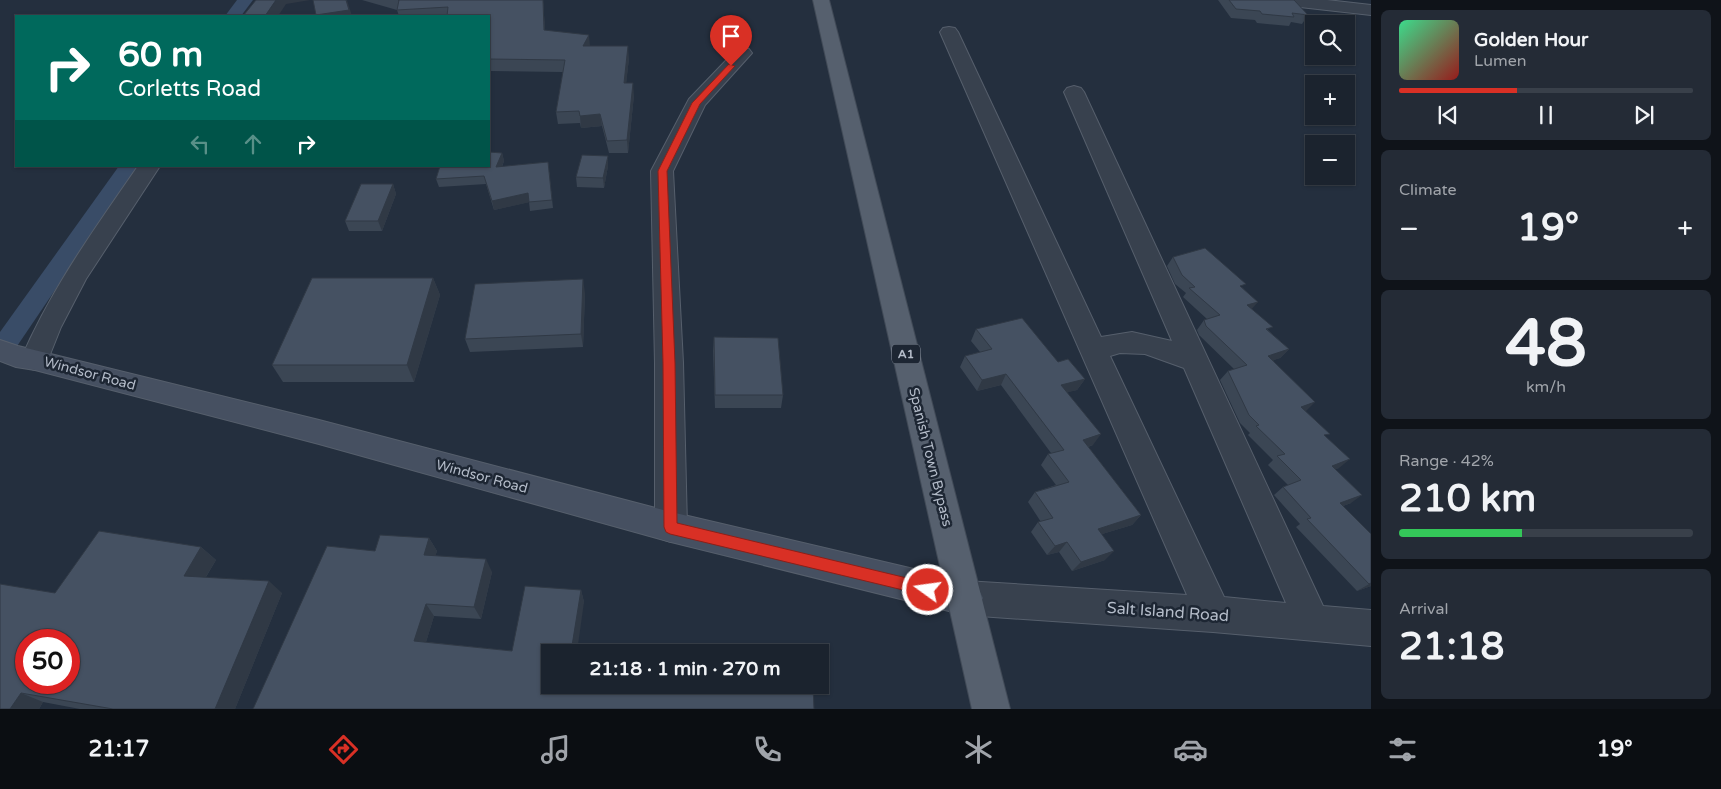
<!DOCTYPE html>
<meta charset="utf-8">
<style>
body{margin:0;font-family:"Varela Round",sans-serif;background:#242b36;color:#f1f3f6;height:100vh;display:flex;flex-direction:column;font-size:19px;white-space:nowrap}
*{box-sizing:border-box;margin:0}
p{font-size:16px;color:#a0a4aa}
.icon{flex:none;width:28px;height:28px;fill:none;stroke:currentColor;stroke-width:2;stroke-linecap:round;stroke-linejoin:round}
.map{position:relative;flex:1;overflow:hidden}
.drawer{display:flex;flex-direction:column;gap:10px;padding:10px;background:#0f1319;width:350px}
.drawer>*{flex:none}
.banner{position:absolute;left:15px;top:15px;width:475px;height:152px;border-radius:0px;box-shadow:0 1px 4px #0004,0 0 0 1px #39404a;background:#00695c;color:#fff;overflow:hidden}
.buttons{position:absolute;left:1305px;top:15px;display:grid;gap:10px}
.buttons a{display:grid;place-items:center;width:50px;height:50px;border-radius:0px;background:#1b232e;box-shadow:0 1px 4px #0004,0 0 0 1px #39404a;font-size:25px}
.speed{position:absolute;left:15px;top:629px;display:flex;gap:10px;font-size:25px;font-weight:700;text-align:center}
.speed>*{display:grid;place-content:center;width:65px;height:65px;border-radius:50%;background:#1b232e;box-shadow:0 1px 4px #0004,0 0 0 1px #39404a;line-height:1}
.speed .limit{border:8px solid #d22;background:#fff;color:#111}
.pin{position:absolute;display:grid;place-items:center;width:42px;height:42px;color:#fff;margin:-51px -21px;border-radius:50% 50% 50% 0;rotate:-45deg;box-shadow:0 0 5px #0007}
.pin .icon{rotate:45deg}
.me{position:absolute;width:55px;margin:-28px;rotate:284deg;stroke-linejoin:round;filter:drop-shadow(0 0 4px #0008)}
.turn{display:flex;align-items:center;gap:18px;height:105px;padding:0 20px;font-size:22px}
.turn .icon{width:65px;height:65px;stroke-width:2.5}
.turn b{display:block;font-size:35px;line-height:42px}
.lanes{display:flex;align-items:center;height:48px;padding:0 20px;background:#0003;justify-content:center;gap:25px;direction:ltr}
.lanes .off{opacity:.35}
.big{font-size:38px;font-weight:700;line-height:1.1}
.drawer .widget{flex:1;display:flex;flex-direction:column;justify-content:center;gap:8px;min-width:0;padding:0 18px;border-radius:8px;background:#242b36}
.drawer .dial{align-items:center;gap:0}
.dial b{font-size:65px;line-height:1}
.song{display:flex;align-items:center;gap:15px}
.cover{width:60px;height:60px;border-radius:8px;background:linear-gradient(135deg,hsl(150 70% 55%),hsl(0 70% 35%))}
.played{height:5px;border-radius:2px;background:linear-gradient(90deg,#d93025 40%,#39404a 40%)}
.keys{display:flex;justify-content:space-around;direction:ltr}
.heat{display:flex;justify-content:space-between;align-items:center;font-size:28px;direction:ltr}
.charge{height:8px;border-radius:4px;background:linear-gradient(90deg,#34c759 42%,#39404a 0)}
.trip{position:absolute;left:541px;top:644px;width:288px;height:50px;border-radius:0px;background:#1b232e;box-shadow:0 1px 4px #0004,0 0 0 1px #39404a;font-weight:700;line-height:50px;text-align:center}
.tab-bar{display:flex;height:80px;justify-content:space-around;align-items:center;background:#0b0e12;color:#a0a4aa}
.tab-bar .icon{width:35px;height:35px}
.tab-bar .selected{color:#d93025}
.tab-bar b{font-size:22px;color:#f1f3f6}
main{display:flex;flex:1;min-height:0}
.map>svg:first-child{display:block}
</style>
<main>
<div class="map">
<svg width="1371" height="709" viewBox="0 0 1371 709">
<rect width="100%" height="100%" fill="#242f3e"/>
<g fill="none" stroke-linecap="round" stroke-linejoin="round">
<g fill="#394c67" fill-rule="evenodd">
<polygon points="237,0 253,0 241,16 225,16"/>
<polygon points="119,166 139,166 9,358 0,361 0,332"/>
</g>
<g stroke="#565f6c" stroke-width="2">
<g id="minor">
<polygon points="1274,0 1327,0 1371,5 1371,15 1282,5 1276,4"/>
<path d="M949 27 955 28 958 32 1101 337 1132 332 1172 341 1064 92 1067 88 1074 86 1081 88 1084 92 1323 606 1371 610V646L1213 632 965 615 953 610 947 598 953 586 965 581 1187 595 940 32 943 28ZM1120 353 1145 354 1184 368 1286 603 1224 597 1110 356Z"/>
<polygon points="743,48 749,49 752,53 705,105 673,171 683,363 687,527 683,538 671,542 659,538 655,527 655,363 651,171 689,99 737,49"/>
<path d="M138 166H160L86 279 61 327 45 367 35 370 25 367 21 359C52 287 94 230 138 166Z"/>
</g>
</g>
<g stroke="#565f6c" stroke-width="2">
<polygon id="secondary" points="0,340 18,346 319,420 671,512 965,581 977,586 983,598 977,610 965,615 671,542 319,444 35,370 16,367 0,361"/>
</g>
<g stroke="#414a57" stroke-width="2">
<polygon id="primary" points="813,0 829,0 1010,709 972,709"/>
</g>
<use href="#minor" fill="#38414e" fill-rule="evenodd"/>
<use href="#secondary" fill="#465061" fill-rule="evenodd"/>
<use href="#primary" fill="#56606e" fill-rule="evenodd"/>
</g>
<g fill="#3b4654">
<polygon points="362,0 543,0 545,30 590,46 629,58 626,83 634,95 628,153 609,153 602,126 581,128 580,123 558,124 556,112 563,72 489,71 489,16 399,16 397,10"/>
<polygon points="1218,0 1294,0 1308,15 1302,24 1291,22 1289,26 1257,23 1255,20 1231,18"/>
<polygon points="502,153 504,161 502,167 548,162 553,208 530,211 529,202 494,210 486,184 439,187 436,179"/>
<polygon points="608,156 608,166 604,188 577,187 576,177"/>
<polygon points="393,184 396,194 382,231 349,231 345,221"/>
<polygon points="1173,257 1243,288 1252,309 1269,331 1289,349 1280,358 1273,360 1305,411 1326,437 1339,468 1335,469 1351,503 1343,506 1371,586 1357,591 1296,527 1300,524 1274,495 1283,487 1288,485 1268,465 1273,460 1248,435 1250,433 1240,423 1220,380 1228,371 1234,369 1199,335 1197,330 1204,320 1207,319 1183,297 1186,293 1175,284 1167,266"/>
<polygon points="433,278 440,295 414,382 283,382 272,365"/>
<polygon points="585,293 583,347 470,352 465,339"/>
<polygon points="976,329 1058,362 1085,379 1077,390 1067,392 1093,445 1088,447 1141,515 1132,525 1102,534 1105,560 1072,571 1059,552 1047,555 1031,532 1038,522 1041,522 1028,502 1035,492 1056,485 1041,465 1048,454 1051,453 1001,385 977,391 960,367 965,356 980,352 971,341"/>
<polygon points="714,337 783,395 781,408 715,408 713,351"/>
<polygon points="429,538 437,551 435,556 492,572 481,619 434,616 426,642 512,651 581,590 584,602 550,685 253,709 375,551"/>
<polygon points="201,547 216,560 206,577 282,593 235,709 80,709 43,702 39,709 0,709 55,593"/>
</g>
<g fill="#303945">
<polygon points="276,0 310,0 286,4 278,16 265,16"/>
<polygon points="347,0 352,16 316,16 316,15"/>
<polygon points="543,0 546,42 544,30"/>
<polygon points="589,35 590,46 583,46"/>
<polygon points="628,46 629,58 625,95 624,83"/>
<polygon points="633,83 634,95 628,153 627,140"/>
<polygon points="600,114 602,126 581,128 580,116"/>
<polygon points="502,153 504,161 498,176 496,167"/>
<polygon points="608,156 608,166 604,188 603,178"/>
<polygon points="393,184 396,194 382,231 378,221"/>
<polygon points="528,193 530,202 494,210 492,201"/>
<polygon points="433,278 440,295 414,382 407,365"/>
<polygon points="583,279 585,293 583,347 581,334"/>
<polygon points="1258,302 1250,311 1247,305"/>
<polygon points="1289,349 1280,358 1260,365 1268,356"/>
<polygon points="1006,374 1001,385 977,391 982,380"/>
<polygon points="1085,379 1077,390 1054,396 1061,385"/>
<polygon points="1315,402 1306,411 1292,416 1301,407"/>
<polygon points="1101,434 1093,445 1075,450 1083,440"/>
<polygon points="1350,459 1339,468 1322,474 1332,466"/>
<polygon points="1362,495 1351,503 1329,511 1340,503"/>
<polygon points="1141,515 1132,525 1089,538 1098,529"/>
<polygon points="429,538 437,551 432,568 424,555"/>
<polygon points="1067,542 1059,552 1047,555 1055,546"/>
<polygon points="201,547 216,560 199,588 184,576"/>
<polygon points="1114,551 1105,560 1072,571 1081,562"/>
<polygon points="486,559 492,572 481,619 474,607"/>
<polygon points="269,581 282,593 235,709 215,709"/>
<polygon points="1371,583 1371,586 1357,591"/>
<polygon points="581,590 584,602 577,652 571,652"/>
<polygon points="426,604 434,616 423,652 414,641"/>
<polygon points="21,693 43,702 39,709 10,709"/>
</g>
<g fill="#455162" stroke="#303945" fill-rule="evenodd">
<polygon points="256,0 276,0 265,16 243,16"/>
<polygon points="313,0 346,0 349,10 316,15"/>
<polygon points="398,0 543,0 544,30 589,35 583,46 628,46 624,83 633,83 627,140 607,141 600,114 580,116 579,111 556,112 565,60 489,59 489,16 447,16 448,7 397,10 399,0"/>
<polygon points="1229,0 1294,0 1308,15 1292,13 1294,17 1262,14 1260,11 1236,9"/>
<polygon points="489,152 502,153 496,167 548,162 552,200 529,202 528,193 492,201 484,176 436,179 440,166 489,166"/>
<polygon points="582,155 608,156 603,178 576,177"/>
<polygon points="361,184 393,184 378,221 345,221"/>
<polygon points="1205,248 1246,284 1240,286 1258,302 1247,305 1273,327 1266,329 1289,349 1268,356 1315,402 1301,407 1330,434 1324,435 1350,459 1332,466 1362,495 1340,503 1371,534 1371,583 1369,584 1307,519 1311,518 1283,487 1301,480 1277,456 1285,454 1256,426 1259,425 1249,415 1228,371 1247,365 1206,326 1204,320 1220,315 1189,288 1195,287 1182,275 1173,257"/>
<polygon points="312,278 433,278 407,365 272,365"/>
<polygon points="583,279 581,334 465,339 475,284"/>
<polygon points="1022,318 1058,362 1068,359 1085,379 1061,385 1101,434 1083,440 1141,515 1098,529 1114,551 1081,562 1067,542 1055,546 1038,522 1053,518 1035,492 1069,482 1048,454 1064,450 1006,374 982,380 965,356 992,349 976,329"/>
<polygon points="714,337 778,338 783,395 715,395"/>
<path d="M99 531 201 547 184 576 269 581 215 709H113L21 693 10 709H0V584L55 593ZM26 640H69V682H26Z"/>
<polygon points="380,535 429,538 424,555 486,559 474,607 426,604 414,641 512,651 525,586 581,590 571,652 550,652 550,685 813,685 814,709 253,709 327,546 375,551"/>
</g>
<polygon fill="#d93025" stroke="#8d1f18" points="729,64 735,66 700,104 667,171 675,363 677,523 928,583 933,585 935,590 933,594 928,596 670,534 666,532 664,527 663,363 658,171 692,103"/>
<g text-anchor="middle" stroke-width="5" stroke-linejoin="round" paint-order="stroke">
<rect fill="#1d2633" stroke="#878f9c" stroke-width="1" x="892" y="344.5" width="28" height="19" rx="4"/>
<g font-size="12" font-weight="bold" fill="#b4bcc9">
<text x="906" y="358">A1</text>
</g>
<g font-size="14" fill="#b4bcc9" stroke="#1d2633">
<text transform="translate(90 373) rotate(15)" y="5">Windsor Road</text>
<text transform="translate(931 457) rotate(76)" y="5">Spanish Town Bypass</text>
<text transform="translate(482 476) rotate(15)" y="5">Windsor Road</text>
</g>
<g font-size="16" fill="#b4bcc9" stroke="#1d2633">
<text transform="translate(1168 611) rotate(4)" y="6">Salt Island Road</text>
</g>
</g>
</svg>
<div class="buttons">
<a><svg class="icon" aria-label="search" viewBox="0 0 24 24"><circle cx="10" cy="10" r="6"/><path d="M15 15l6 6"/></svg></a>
<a>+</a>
<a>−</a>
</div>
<div class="speed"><div class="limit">50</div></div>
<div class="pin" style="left:731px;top:66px;background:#d93025"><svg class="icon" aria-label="arrive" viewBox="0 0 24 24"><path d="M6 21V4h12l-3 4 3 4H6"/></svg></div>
<svg class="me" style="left:928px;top:590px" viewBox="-20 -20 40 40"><circle r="17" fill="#d93025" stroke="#fff" stroke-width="3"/><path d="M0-11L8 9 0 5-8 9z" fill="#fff"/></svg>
<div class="trip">21:18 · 1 min · 270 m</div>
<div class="banner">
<div class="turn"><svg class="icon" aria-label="right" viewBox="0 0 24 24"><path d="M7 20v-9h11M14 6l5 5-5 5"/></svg><div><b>60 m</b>Corletts Road</div></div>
<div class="lanes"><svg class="icon off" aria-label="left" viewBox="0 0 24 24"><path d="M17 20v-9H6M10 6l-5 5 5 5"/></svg><svg class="icon off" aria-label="ahead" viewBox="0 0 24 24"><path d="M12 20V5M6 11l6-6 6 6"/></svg><svg class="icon" aria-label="right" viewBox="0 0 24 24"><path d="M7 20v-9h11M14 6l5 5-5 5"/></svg></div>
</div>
</div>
<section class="drawer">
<div class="widget">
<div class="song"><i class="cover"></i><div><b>Golden Hour</b><p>Lumen</p></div></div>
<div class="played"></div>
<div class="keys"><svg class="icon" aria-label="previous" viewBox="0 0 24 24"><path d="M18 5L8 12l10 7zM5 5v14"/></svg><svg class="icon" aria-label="pause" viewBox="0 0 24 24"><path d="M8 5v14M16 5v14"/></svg><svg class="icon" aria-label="next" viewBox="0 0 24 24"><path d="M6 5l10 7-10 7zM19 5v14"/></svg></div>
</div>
<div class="widget"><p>Climate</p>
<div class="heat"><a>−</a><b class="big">19°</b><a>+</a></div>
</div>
<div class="widget dial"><b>48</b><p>km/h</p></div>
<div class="widget"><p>Range · 42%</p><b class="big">210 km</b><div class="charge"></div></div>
<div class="widget"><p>Arrival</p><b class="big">21:18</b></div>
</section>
</main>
<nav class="tab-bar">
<b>21:17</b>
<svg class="icon selected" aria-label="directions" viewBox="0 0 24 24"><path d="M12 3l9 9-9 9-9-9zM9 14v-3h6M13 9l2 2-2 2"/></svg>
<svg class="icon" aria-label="music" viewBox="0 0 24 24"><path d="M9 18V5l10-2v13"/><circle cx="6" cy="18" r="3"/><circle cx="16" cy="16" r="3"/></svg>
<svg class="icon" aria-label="phone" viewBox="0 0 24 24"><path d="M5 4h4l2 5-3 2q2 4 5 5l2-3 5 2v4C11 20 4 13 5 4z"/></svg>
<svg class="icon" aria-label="climate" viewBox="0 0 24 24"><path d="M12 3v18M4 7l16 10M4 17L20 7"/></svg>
<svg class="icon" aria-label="car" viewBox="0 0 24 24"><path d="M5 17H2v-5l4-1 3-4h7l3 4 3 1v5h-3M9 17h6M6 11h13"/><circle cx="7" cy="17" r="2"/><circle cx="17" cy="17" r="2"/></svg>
<svg class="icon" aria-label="filters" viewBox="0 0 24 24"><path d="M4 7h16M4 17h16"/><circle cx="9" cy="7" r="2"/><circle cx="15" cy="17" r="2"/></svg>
<b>19°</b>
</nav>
